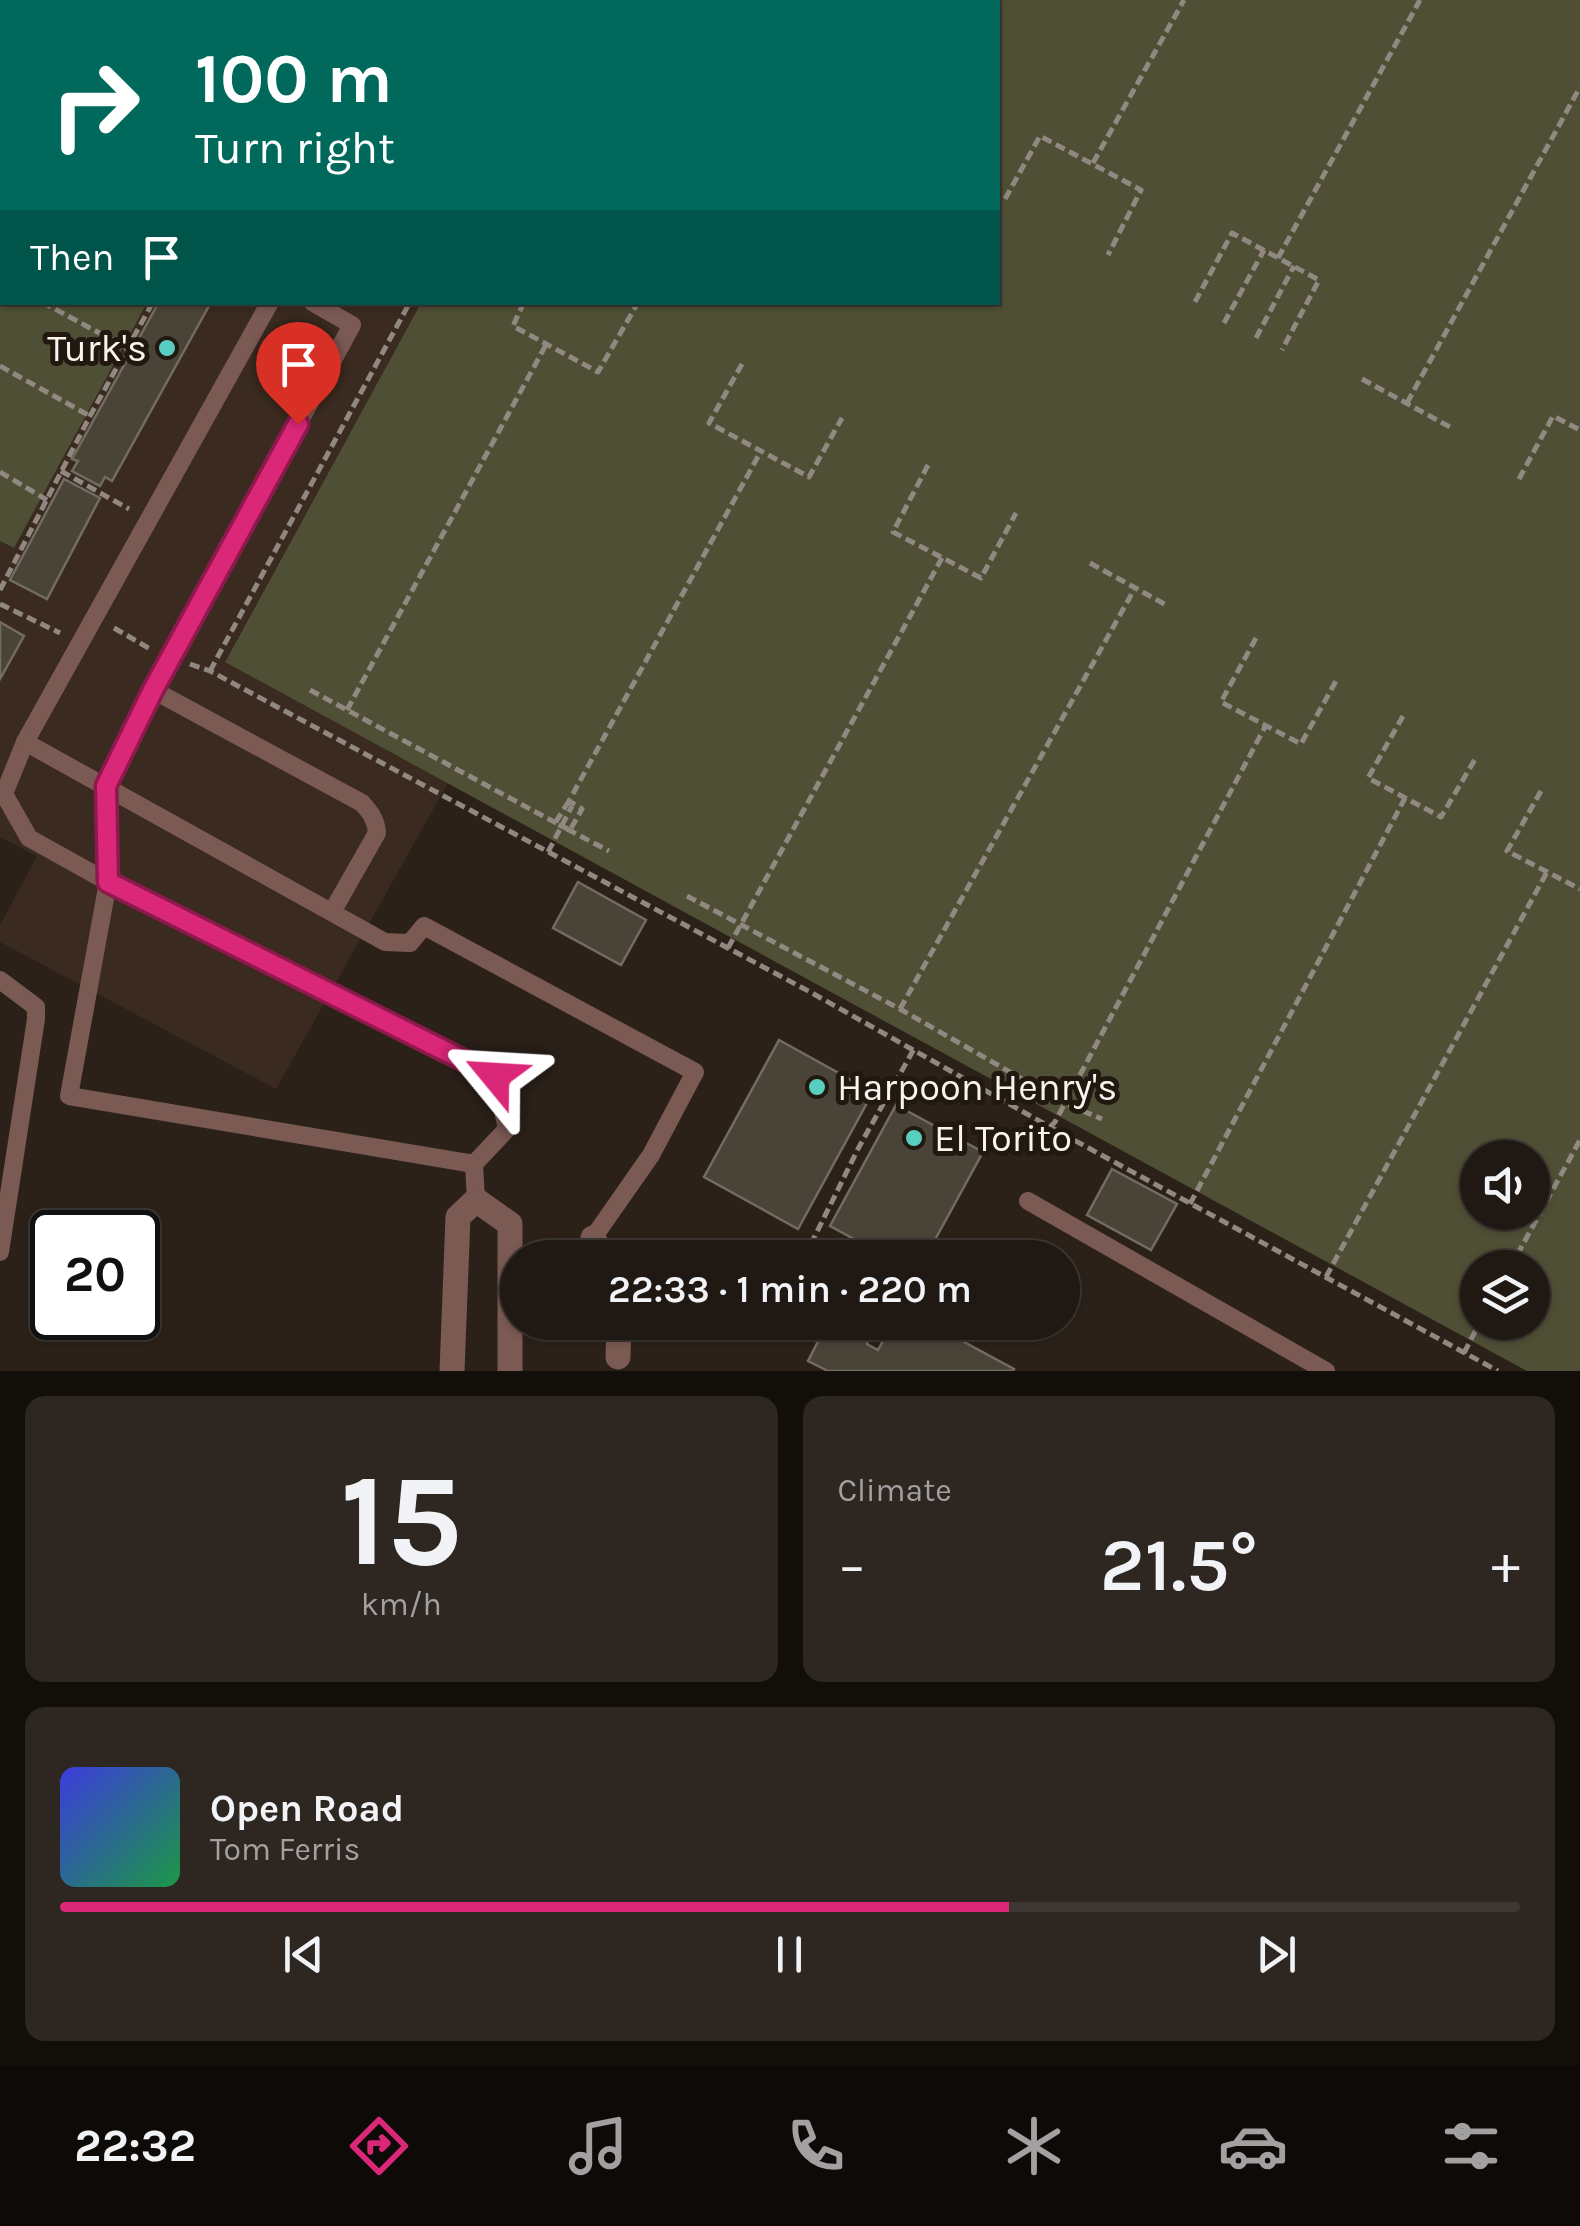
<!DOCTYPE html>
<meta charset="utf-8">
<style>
body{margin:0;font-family:Karla,sans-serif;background:#2d2621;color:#f1f3f6;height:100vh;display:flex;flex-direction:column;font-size:38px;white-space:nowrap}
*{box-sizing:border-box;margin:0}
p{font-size:32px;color:#a2a0a0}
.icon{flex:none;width:55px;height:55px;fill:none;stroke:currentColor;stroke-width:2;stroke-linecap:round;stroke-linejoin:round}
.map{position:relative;height:1371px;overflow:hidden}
.details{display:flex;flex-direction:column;gap:25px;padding:25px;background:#120e0a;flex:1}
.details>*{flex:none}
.banner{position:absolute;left:0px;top:0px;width:1000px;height:305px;box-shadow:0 2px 8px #0004,0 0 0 2px #3d3833;background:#00695c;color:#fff;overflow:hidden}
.tools{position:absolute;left:1460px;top:1140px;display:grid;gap:20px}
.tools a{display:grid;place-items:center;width:90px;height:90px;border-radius:50%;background:#201913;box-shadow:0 2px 8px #0004,0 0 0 2px #3d3833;font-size:50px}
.speed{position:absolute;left:30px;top:1210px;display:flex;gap:20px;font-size:50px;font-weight:700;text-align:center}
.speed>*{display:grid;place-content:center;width:130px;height:130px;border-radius:50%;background:#201913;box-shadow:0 2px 8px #0004,0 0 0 2px #3d3833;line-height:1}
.speed .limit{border:5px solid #111;border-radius:15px;background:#fff;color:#111}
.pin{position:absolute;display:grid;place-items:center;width:85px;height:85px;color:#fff;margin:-102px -42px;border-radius:50% 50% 50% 0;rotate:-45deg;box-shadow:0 0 10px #0007}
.pin .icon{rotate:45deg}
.me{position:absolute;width:110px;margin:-55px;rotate:297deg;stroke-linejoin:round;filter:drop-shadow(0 0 8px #0008)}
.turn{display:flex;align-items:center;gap:35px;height:210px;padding:0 30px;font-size:45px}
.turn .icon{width:130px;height:130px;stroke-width:2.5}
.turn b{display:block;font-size:70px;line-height:85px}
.then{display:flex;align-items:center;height:95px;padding:0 30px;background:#0003;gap:20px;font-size:38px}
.big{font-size:75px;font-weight:600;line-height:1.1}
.details .widget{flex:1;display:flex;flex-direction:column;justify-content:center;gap:15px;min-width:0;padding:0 35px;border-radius:20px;background:#2d2621}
.details .dial{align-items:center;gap:0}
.dial b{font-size:130px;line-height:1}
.song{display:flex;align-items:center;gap:30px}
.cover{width:120px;height:120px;border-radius:15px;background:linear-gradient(135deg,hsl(240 70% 55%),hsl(140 70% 35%))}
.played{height:10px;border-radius:5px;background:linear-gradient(90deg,#db2777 65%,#3d3833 65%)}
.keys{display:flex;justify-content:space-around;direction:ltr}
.heat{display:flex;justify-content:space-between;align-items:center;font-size:55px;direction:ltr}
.details .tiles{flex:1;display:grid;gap:25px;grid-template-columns:1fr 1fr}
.widget:last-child{grid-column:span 2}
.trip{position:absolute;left:500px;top:1240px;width:580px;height:100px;border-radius:50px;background:#201913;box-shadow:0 2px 8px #0004,0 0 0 2px #3d3833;font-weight:600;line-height:100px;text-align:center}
.tabs{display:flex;height:160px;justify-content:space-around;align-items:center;background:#0d0a08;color:#a2a0a0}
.tabs .icon{width:70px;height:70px}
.tabs .current{color:#db2777}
.tabs b{font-size:45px;color:#f1f3f6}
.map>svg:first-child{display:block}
</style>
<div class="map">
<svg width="1580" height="1371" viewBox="0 0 1580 1371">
<rect width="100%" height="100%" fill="#2b2119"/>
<polygon fill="#3a2a1f" points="147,303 421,303 225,661 448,783 276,1089 0,942 0,925 37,856 0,837 0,541 14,548"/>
<path fill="#4f4f35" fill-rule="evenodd" d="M0 0H1580V1371H1527L225 662 421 303 998 302V2H2V302L147 303 14 548 0 541ZM1478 1158H1532V1212H1478ZM1478 1268H1532V1322H1478Z"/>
<g fill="#494338" stroke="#736c60" stroke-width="2.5">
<polygon points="159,302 206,302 210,304 112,481 105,477 100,486 72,471 78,461 72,459"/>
<polygon points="64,479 100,498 47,599 10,580"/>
<polygon points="0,622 24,636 0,679"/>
<polygon points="578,882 646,920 621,965 553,928"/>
<polygon points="779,1040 873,1092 798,1229 704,1177"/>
<polygon points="896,1105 983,1152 925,1258 889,1258 830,1226"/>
<polygon points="1112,1169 1177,1204 1151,1250 1087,1215"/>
<polygon points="828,1322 834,1322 868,1340 867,1344 878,1350 893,1322 927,1322 1014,1369 1013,1371 828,1371 808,1361"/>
</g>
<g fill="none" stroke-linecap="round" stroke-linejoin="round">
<g stroke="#908881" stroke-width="5" stroke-dasharray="10 5" stroke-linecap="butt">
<polyline points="926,2 928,0"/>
<polyline points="1093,163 1184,0"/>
<polyline points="1005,199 1040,136 1141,190 1108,255"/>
<polyline points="1278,258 1420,0"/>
<polyline points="0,280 2,281"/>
<polyline points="42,302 127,348"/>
<polyline points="524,302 513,326 598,372 636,306"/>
<polyline points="1195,302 1232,233 1319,280 1282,350"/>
<polyline points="1224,323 1264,250"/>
<polyline points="1256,338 1294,266"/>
<polyline points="742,364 709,423 809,477 842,418"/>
<polyline points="0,366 90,416"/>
<polyline points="1362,379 1450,427"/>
<polyline points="1407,403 1580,87"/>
<polyline points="928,465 893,532 981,578 1016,513"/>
<polyline points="61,471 129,509"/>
<polyline points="0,472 47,500"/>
<polyline points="1519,479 1553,416 1580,430"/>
<polyline points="1090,563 1168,606"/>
<polyline points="0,590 90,416 153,302"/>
<polyline points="0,604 60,633"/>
<polyline points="114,628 152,650"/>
<polyline points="1256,638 1221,702 1301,744 1336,681"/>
<polyline points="190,664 210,671 812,993 1050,1127 1498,1371"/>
<polyline points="210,671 410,302"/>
<polyline points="310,690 558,824"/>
<polyline points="347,710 547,343"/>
<polyline points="1403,716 1368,778 1441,817 1477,756"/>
<polyline points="1541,791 1507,851 1580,889"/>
<polyline points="569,801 555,823 570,830 582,809 569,801 761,451"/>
<polyline points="567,829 609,851"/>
<polyline points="548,852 572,806"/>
<polyline points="687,896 900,1009 1064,1103 1102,1119"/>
<polyline points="728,948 942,558"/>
<polyline points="900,1009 1135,588"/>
<polyline points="1050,1127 1055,1122 1266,725"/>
<polyline points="1190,1204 1405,798"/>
<polyline points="804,1258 859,1147 914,1049"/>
<polyline points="1510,1268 1580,1140"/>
<polyline points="1326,1277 1547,872"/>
<polyline points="768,1328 771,1322"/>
<polyline points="1464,1353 1480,1322"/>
</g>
<g stroke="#7b5a53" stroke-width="18">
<polyline points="270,302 25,742 4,794 29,838 108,882 495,1076 507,1129 474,1164"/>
<polyline points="312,302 352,325 153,690 106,786 108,882 69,1096 474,1164 476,1200"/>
<path d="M153 690 362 803C371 813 376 820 377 833L332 912"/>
<polyline points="25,742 385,942 410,943 424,926 695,1072 651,1155 593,1238"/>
<polyline points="0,980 36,1007 36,1019 0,1252"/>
<polyline points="1028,1201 1326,1371"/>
</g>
<g stroke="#7b5a53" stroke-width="25">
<polyline points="593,1238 604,1258"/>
<polyline points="618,1357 619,1322"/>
</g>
<polyline stroke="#7b5a53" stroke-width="25" points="452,1371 458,1217 476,1200 510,1224 510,1371"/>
</g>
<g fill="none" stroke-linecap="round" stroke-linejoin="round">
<g stroke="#8e194d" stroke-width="25">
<polyline id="route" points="298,424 153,690 106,786 108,882 495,1076"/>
</g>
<use href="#route" stroke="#db2777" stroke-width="18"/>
</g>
<g fill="#58cec0" stroke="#211810" stroke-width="4">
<circle cx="167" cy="348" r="10"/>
<circle cx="817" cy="1087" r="10"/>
<circle cx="914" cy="1138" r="10"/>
</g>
<g text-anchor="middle" stroke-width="10" stroke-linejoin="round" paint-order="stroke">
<g font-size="38" fill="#faf3ee" stroke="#211810" text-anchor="start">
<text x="147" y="361" text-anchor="end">Turk's</text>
<text x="837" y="1100">Harpoon Henry's</text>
<text x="934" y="1151">El Torito</text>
</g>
</g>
</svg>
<div class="tools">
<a><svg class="icon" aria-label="sound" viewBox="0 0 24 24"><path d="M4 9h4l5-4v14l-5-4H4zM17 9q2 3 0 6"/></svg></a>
<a><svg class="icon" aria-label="layers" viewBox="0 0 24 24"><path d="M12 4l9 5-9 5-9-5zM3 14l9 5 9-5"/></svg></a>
</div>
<div class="speed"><div class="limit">20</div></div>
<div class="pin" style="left:298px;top:424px;background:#d93025"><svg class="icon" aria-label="arrive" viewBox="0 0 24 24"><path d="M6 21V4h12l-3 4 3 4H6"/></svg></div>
<svg class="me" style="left:495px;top:1076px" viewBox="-20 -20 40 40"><path d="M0-17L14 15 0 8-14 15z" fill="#db2777" stroke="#fff" stroke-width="4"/></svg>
<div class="trip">22:33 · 1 min · 220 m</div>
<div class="banner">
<div class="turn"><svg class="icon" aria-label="right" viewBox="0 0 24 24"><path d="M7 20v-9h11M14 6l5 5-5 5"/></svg><div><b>100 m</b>Turn right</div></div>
<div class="then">Then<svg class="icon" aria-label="arrive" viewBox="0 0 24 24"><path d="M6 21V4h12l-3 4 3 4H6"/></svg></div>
</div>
</div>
<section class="details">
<div class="tiles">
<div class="widget dial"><b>15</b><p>km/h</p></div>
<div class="widget"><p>Climate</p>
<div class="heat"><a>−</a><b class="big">21.5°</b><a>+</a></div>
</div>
<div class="widget">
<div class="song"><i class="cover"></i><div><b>Open Road</b><p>Tom Ferris</p></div></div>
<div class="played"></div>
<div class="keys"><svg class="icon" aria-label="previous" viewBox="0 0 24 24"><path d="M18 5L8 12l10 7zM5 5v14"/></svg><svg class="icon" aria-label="pause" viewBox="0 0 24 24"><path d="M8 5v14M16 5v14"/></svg><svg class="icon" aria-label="next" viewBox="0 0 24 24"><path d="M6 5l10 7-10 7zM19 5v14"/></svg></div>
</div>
</div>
</section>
<nav class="tabs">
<b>22:32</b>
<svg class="icon current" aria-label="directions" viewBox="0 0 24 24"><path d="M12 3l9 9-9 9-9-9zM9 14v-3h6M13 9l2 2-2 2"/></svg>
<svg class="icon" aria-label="music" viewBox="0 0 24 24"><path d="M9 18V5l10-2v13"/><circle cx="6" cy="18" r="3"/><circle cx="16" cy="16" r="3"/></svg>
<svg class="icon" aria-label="phone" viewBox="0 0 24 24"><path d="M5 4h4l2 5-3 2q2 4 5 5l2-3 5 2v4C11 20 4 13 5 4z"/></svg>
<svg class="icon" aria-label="climate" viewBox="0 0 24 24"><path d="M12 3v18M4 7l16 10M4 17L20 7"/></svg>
<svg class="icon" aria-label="car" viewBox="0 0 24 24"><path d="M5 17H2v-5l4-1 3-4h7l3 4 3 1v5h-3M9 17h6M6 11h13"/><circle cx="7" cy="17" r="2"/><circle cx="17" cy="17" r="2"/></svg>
<svg class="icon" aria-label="filters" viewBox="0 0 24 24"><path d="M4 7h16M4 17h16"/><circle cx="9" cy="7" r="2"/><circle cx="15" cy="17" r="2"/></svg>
</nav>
